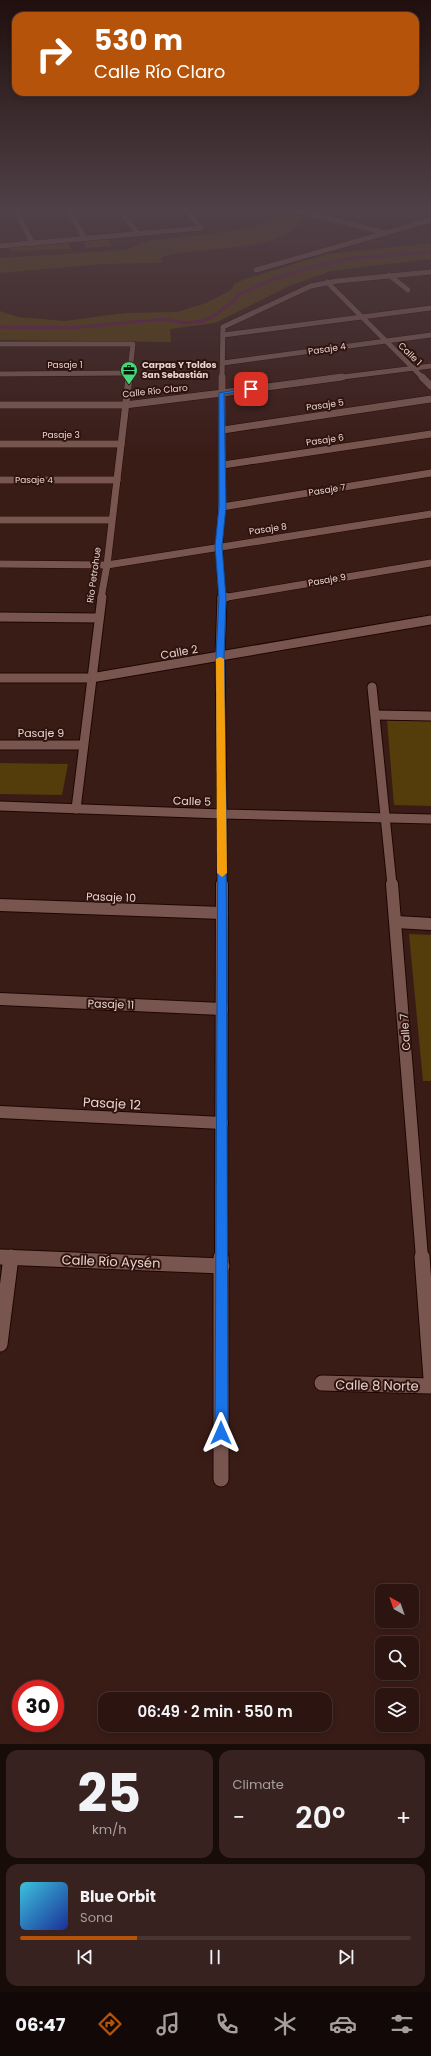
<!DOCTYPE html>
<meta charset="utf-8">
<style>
body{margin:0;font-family:Poppins,sans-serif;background:#38221f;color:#f1f3f6;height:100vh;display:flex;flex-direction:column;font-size:15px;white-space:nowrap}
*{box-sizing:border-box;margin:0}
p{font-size:13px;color:#a69f9f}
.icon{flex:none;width:22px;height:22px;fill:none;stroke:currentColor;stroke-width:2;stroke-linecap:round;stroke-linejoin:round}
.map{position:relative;height:1744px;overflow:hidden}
.side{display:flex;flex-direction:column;gap:6px;padding:6px;background:#180c09;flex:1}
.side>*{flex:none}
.hud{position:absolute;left:12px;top:12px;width:407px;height:84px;border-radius:12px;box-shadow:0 2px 6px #0003,0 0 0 1px #483431;background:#b45309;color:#fff;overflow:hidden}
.needle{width:26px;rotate:320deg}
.controls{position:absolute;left:375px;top:1584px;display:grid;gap:8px}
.controls a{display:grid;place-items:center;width:44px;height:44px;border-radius:8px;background:#2c1511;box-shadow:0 2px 6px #0003,0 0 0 1px #483431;font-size:20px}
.speed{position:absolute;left:12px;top:1680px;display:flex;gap:8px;font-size:20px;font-weight:700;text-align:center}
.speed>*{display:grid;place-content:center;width:52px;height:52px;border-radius:50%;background:#2c1511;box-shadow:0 2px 6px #0003,0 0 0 1px #483431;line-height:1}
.speed .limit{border:6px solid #d22;background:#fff;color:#111}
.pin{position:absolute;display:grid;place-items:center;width:34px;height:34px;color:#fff;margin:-17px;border-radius:8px;box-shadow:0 2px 6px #0006}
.me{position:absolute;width:44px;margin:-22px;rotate:0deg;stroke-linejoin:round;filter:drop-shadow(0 0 3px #0008)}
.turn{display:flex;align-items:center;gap:14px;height:84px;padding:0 16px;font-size:18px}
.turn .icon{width:52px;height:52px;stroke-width:2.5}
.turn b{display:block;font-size:28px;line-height:34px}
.big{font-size:30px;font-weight:600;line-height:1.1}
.side .card{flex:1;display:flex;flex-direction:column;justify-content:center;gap:6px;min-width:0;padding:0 14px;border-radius:12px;background:#38221f}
.side .dial{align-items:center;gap:0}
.dial b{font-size:52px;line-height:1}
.song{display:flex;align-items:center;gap:12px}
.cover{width:48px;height:48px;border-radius:6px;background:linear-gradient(135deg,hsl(190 70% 55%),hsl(230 70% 35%))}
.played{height:4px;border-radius:2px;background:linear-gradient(90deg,#b45309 30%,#483431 30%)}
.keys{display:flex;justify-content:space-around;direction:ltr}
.heat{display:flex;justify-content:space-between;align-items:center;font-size:22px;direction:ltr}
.side .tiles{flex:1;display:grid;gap:6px;grid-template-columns:1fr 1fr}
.card:last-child{grid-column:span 2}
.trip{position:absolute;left:98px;top:1692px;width:234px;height:40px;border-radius:12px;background:#2c1511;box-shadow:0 2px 6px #0003,0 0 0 1px #483431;font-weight:600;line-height:40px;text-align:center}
.tabs{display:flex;height:64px;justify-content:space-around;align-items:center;background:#120807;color:#a69f9f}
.tabs .icon{width:28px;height:28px}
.tabs .selected{color:#b45309}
.tabs b{font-size:18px;color:#f1f3f6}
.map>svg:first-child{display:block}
</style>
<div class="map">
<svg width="431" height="1744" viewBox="0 0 431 1744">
<rect width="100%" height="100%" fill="#3a1c17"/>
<g fill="#543c0b">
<polygon points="278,210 304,218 294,230 268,242 237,247 177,253 164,256 161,259 163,262 155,263 103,264 0,273 0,258 124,250 149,241 227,232 247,228 270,222 277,218"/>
<polygon points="107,238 112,246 87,248 83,241"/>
<polygon points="69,242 71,249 12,251 8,248"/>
<polygon points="431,243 431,259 331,271 289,286 215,323 170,329 171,342 0,340 0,311 18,317 64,321 125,313 177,312 206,303 231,290 234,284 245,279 327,254"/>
<polygon points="387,720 431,721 431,806 394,805"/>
<polygon points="0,763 68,764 62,795 0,794"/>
<polygon points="409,934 431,935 431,1081 423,1081"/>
</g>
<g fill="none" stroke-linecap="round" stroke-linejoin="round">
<polyline stroke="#621b4a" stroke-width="3" points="0,327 71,328 164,319 185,323 202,321 212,317 233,302 240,294 271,280 310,268 351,258 431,252"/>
<g stroke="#1f0603" stroke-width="6">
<g id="street-far4">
<polyline points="15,209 33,244"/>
<polyline points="68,209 85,239"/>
<polyline points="119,209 138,234"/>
<polyline points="186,209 201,228"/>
<polyline points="292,209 385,233"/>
<polyline points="0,246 201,228"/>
<polyline points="256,270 431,220"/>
<polyline points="389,275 408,290"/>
<polyline points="327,282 423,378"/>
<polyline points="223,335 431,308"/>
<polyline points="0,344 133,344 129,378"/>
<polyline points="223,363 431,335"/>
<polyline points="0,374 130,373"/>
<polyline points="222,378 223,327 311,286 337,281 431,272"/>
</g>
</g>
<g stroke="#1f0603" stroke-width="8">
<g id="street-far3">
<polyline points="422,377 431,386"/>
<polyline points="0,405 125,405 222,393 222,377"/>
<polyline points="223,430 431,399"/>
<polyline points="0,444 121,444"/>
<polyline points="223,465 431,434"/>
<polyline points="0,480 117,480"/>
<polyline points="222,507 431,473"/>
<polyline points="0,520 111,520"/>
<polyline points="0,564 107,565 431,514"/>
<polyline points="101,598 107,565 129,377"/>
<polyline points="222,598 431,563"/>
</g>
</g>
<g stroke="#1f0603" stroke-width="11">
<g id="street-far2">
<polyline points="222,598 226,597"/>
<polyline points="0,617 98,618"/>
<polyline points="0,678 91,678 431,620"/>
<polyline points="372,687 392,885"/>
<polyline points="376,715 431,716"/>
<polyline points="0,745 82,745"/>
<polyline points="0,806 222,814 222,885"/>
<polyline points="76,809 102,597"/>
</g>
</g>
<g stroke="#1f0603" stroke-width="14">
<g id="street-far1">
<polyline points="392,884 422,1258"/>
<polyline points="0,905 222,913"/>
<polyline points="396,922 431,924"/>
<polyline points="0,999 222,1009"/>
<polyline points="0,1112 222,1123"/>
<polyline points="0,1257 25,1258"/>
<polyline points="221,1258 222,884"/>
</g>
</g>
<g stroke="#1f0603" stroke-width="17">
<g id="street">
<polyline points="0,1257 222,1266"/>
<polyline points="422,1257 431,1378"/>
<polyline points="0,1344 11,1257"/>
<polyline points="322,1383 431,1386"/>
<polyline points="221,1479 221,1257"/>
</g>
</g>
<g stroke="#1f0603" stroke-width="6">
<polyline id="secondary-far2" points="335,378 431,366"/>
</g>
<g stroke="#1f0603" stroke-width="8">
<polyline id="secondary-far1" points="222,598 219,546 222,507 222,393 342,377"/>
</g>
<g stroke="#1f0603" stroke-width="11">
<polyline id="secondary" points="222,597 220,656 222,814 431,819"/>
</g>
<use href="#street-far4" stroke="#78564f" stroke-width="5"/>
<use href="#street-far3" stroke="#78564f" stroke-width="7"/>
<use href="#street-far2" stroke="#78564f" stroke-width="9"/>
<use href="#street-far1" stroke="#78564f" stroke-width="12"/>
<use href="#street" stroke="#78564f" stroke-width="15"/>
<use href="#secondary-far2" stroke="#78564f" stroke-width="5"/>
<use href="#secondary-far1" stroke="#78564f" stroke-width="7"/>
<use href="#secondary" stroke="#78564f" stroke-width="9"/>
</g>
<linearGradient id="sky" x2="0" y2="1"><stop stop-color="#200f0d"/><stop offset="0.46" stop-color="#4f4047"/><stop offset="1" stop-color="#4f4047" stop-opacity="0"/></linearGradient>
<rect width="431" height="453" fill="url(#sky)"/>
<polygon fill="#1a73e8" stroke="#114b97" points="251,387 253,390 224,394 226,507 222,546 226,598 224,656 226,814 228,1433 226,1438 221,1440 217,1438 215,1433 218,814 216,656 219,598 215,546 219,507 219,393"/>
<polygon fill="#f59e0b" points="220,657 224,659 227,873 222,877 217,873 216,659"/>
<defs>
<g id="office-pin" transform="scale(0.9)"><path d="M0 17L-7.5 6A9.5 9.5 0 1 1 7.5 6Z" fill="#45d77a" stroke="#2f130e"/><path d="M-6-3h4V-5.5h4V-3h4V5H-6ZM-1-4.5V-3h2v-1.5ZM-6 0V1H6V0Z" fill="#111"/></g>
</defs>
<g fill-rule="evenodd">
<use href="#office-pin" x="129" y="370"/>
</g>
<g text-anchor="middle" stroke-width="4" stroke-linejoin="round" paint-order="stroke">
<g font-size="9" fill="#e8d3ce" stroke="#2f130e">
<text transform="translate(327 349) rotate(-8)" y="3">Pasaje 4</text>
<text transform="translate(410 354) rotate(44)" y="3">Calle 1</text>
<text x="65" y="368">Pasaje 1</text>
<text transform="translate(155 391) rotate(-6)" y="3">Calle Río Claro</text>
<text transform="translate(325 405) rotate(-8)" y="3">Pasaje 5</text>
<text x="61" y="438">Pasaje 3</text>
<text transform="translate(325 440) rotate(-8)" y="3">Pasaje 6</text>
<text x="34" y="483">Pasaje 4</text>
<text transform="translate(327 490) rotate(-9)" y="3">Pasaje 7</text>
<text transform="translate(268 529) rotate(-8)" y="3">Pasaje 8</text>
<text transform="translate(94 575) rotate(-82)" y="3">Río Petrohue</text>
<text transform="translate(327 580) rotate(-10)" y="3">Pasaje 9</text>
</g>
<g font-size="9" font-weight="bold" fill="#e8d3ce" stroke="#2f130e" text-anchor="start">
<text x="142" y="368">Carpas Y Toldos<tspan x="142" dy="10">San Sebastián</tspan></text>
</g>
<g font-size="11" fill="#e8d3ce" stroke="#2f130e">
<text transform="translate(179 652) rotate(-10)" y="4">Calle 2</text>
<text x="41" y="737">Pasaje 9</text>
<text transform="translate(192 801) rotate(2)" y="4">Calle 5</text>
<text transform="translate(111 897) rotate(2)" y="4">Pasaje 10</text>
<text transform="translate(111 1004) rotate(2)" y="4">Pasaje 11</text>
<text transform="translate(405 1032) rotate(-94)" y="4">Calle 7</text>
</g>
<g font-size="13" fill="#e8d3ce" stroke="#2f130e">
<text transform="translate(112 1103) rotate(3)" y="5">Pasaje 12</text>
<text transform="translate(111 1261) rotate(2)" y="5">Calle Río Aysén</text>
<text transform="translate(377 1385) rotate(1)" y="5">Calle 8 Norte</text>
</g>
</g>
</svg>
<div class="controls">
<a><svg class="needle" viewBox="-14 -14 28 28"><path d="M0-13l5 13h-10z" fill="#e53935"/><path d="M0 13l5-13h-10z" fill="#a69f9f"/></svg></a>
<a><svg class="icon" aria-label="search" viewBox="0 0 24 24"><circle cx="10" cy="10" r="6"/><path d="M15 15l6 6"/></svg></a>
<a><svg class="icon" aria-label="layers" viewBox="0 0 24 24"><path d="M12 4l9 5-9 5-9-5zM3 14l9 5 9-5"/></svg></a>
</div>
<div class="speed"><div class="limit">30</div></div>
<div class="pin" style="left:251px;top:389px;background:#d93025"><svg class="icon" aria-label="arrive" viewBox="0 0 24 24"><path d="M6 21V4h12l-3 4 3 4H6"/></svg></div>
<svg class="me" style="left:221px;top:1433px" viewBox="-20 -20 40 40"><path d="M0-17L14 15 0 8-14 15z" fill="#1a73e8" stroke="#fff" stroke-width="4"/></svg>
<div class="trip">06:49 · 2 min · 550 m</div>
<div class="hud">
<div class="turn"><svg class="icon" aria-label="right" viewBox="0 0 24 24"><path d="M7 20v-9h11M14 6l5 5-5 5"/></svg><div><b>530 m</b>Calle Río Claro</div></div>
</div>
</div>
<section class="side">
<div class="tiles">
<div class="card dial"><b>25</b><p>km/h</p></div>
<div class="card"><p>Climate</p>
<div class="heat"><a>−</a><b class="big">20°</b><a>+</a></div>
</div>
<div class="card">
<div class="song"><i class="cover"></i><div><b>Blue Orbit</b><p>Sona</p></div></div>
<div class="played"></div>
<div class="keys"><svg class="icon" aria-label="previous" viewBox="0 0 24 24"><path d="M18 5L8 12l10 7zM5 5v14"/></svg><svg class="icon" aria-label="pause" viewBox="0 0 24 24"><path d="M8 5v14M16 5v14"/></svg><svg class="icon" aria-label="next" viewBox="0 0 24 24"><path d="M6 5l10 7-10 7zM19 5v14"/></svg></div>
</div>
</div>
</section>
<nav class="tabs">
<b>06:47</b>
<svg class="icon selected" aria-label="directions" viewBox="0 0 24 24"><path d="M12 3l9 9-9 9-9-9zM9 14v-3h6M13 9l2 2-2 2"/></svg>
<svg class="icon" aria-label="music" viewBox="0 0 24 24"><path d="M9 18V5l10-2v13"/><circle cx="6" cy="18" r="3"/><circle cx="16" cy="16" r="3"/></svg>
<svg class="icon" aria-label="phone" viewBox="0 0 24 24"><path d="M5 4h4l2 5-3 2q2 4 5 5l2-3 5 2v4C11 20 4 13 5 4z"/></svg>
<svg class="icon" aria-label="climate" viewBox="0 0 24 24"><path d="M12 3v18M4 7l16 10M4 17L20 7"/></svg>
<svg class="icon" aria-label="car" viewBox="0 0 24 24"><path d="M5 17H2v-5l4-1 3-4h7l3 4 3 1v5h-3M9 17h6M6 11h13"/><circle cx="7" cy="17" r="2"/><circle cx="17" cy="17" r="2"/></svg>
<svg class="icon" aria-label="filters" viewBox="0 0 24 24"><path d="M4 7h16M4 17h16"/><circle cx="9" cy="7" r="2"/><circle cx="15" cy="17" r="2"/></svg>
</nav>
